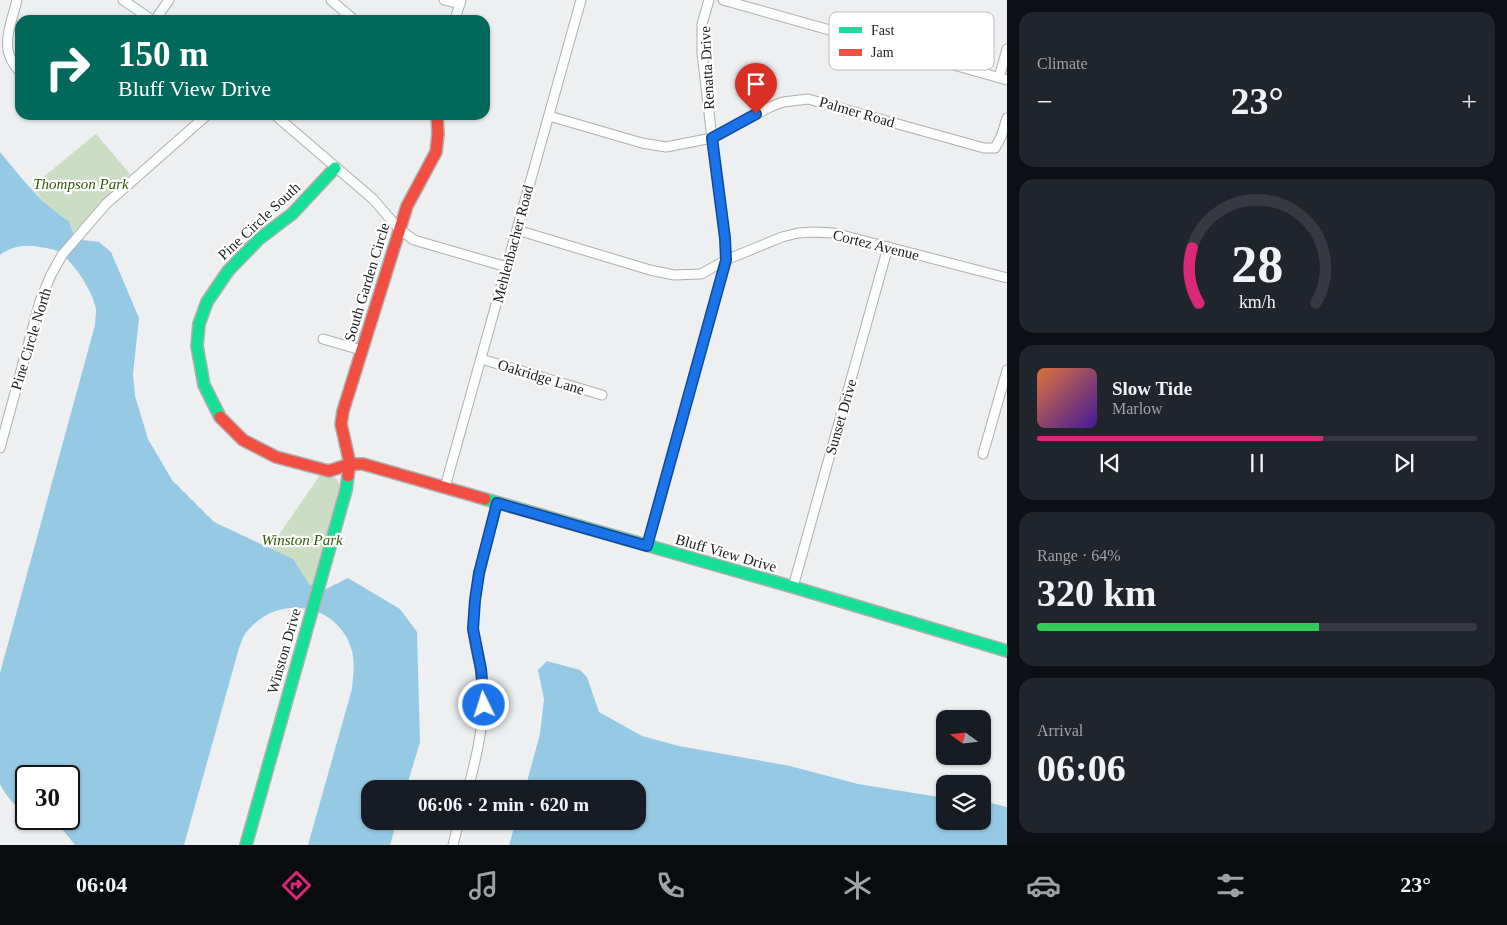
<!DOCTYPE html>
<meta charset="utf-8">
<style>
body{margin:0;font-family:Georgia,serif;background:#20242c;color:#f1f3f6;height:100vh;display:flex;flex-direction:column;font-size:19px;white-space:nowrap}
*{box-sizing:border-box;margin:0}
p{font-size:16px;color:#9ea1a6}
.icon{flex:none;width:28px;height:28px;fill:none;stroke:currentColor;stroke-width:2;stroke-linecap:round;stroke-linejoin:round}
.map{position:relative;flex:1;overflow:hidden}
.panel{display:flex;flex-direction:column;gap:12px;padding:12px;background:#0d0f14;width:500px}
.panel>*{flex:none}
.hud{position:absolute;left:15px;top:15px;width:475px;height:105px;border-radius:15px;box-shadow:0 1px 4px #0004;background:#00695c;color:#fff;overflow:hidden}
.needle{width:32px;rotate:285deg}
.buttons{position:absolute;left:936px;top:710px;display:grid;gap:10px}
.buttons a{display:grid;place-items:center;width:55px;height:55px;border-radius:10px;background:#171b24;box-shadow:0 1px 4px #0004;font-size:25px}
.speed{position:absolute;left:15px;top:765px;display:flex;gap:10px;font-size:25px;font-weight:700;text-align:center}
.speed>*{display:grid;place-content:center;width:65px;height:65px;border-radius:50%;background:#171b24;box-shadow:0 1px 4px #0004;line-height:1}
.speed .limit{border:2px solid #111;border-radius:8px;background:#fff;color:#111}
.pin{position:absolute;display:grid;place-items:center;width:42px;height:42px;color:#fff;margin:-51px -21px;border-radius:50% 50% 50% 0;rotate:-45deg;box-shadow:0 0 5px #0007}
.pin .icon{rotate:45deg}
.me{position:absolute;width:55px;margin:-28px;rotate:356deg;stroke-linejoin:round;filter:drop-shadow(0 0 4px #0008)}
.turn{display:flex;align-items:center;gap:18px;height:105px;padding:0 20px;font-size:22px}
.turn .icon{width:65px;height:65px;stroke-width:2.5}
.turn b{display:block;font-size:35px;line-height:42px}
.big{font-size:38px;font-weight:700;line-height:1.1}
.panel .tile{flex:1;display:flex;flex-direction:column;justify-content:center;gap:8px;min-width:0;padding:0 18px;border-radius:15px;background:#20242c}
.panel .dial{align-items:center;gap:0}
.dial svg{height:130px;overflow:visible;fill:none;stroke:#363941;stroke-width:7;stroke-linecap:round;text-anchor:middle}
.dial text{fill:#f1f3f6;stroke:none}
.song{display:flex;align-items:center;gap:15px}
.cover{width:60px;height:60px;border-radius:8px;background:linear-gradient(135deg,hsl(20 70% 55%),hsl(260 70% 35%))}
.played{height:5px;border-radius:2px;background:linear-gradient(90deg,#db2777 65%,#363941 65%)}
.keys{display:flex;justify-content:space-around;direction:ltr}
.heat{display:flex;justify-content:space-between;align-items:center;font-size:28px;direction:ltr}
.charge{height:8px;border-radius:4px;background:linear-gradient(90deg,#34c759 64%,#363941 0)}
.trip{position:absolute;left:361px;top:780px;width:285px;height:50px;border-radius:15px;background:#171b24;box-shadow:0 1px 4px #0004;font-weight:700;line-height:50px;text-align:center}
.tabs{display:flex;height:80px;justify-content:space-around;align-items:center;background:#090b0e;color:#9ea1a6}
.tabs .icon{width:35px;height:35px}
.tabs .selected{color:#db2777}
.tabs b{font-size:22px;color:#f1f3f6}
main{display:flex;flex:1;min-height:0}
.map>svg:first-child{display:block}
</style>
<main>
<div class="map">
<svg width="1007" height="845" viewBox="0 0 1007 845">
<rect width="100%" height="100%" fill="#edeff1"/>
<g fill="#cbddc3">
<polygon points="96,134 130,174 73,233 69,221 53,211 31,187"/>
<path d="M320 475C330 476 338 475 340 487L312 586 270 548Z"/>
</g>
<g fill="#96cae4">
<path d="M0 152C21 177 41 204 69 221L73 233 82 240 99 242 111 252 139 318 133 374 135 396 148 439 172 480 214 522 293 559 309 584 324 590 348 578 400 609 417 632 420 742 406 789H370V821H397L390 845H308L352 689C353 676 355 664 352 651 340 606 285 594 253 625 250 628 247 631 245 634 242 638 241 644 239 648L184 845H75L58 824 48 819H69V776H26V812C14 806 6 796 0 784V673L95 325C95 320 96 315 96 310 94 293 73 261 59 252 54 249 46 248 40 247 26 244 11 246 0 255Z"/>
<polygon points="547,661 580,670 587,677 599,712 642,736 679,746 790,766 858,784 945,798 945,821 982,821 983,801 1007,807 1007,845 509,845 516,821 638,821 638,789 525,789 540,734 544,699 538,670"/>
</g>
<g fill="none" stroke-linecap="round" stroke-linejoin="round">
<g stroke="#aeafb1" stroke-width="11">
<g id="street">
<path d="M17 0C13 17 2 42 11 59 13 64 17 68 20 72"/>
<polyline points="123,0 152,20"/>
<polyline points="331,0 354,20"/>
<polyline points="444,0 460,4"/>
<polyline points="723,0 1007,80"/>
<polyline points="155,20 169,0"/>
<polyline points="455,20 461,0"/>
<polyline points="999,78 1007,49"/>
<polyline points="275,115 373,199 399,229 414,240 507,267"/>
<polyline points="549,116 642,143 666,147 712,138 770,107 783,102 808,99 984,148 995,148 1001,137 1007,118"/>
<polyline points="517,230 650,270 674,275 701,274 726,260 782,237 798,233 813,232 834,233 1007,278"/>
<polyline points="323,339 361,350"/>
<polyline points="481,359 602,395"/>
<polyline points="0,448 40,301 51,275 62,255 106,204 207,115"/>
<polyline points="983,454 1007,370"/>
<polyline points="445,487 581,0"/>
<polyline points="647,546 726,260 725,239 712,138 702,53 702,24 709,0"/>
<polyline points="793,587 888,247"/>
<path d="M468 789C477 755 486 718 482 683 481 664 473 646 473 627 474 584 487 544 497 503"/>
<polyline points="453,845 459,821"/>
</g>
</g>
<g stroke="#aeafb1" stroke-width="14">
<g id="fast">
<polyline points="220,417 204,385 197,346 199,324 207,302 228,271 259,239 292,214 335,168"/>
<polyline points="485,499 793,587 1007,651"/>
<polyline points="246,845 346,490 348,476"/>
</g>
</g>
<g stroke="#aeafb1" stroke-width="14">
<g id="jam">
<polyline points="220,417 243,440 276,457 329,471 350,464 363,464 485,499"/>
<polyline points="348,476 350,464 341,424 343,411 407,206 436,152 438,134 437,115"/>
</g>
</g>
<use href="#street" stroke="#fcfdfd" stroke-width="9"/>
<use href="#fast" stroke="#16e098" stroke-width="11"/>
<use href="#jam" stroke="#f24e42" stroke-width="11"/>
</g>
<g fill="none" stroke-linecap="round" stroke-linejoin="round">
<g stroke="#114b97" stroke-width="12">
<polyline id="route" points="484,705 481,669 473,629 475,600 479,573 497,503 647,546 726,260 725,238 712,138 756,114"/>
</g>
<use href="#route" stroke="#1a73e8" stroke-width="9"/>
</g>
<g text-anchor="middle" stroke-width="4.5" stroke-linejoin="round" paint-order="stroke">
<g font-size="15" fill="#202022" stroke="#fff">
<text transform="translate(707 68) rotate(-93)" y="5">Renatta Drive</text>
<text transform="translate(857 112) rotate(16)" y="5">Palmer Road</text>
<text transform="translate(259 221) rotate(-43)" y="5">Pine Circle South</text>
<text transform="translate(513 244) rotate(-75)" y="5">Mehlenbacher Road</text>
<text transform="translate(876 245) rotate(14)" y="5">Cortez Avenue</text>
<text transform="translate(367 282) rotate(-73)" y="5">South Garden Circle</text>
<text transform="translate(31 339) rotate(-73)" y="5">Pine Circle North</text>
<text transform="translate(541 377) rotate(17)" y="5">Oakridge Lane</text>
<text transform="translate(841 417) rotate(-74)" y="5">Sunset Drive</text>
<text transform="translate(726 553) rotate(16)" y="5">Bluff View Drive</text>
<text transform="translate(284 651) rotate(-74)" y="5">Winston Drive</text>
</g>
<g font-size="15" font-style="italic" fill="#2e5a01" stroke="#fff">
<text x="81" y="189">Thompson Park</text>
<text x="302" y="545">Winston Park</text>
</g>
</g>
<rect x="829" y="12" width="165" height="58" rx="8" fill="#fff" stroke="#bcbcbd" stroke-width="1"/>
<rect x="839" y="27" width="23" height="6" fill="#16e098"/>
<rect x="839" y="49" width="23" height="7" fill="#f24e42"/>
<g font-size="14" fill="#202022">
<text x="871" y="35">Fast</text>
<text x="871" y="57">Jam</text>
</g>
</svg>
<div class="buttons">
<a><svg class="needle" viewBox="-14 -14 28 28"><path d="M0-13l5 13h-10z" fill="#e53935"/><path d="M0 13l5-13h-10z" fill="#9ea1a6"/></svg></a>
<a><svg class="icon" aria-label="layers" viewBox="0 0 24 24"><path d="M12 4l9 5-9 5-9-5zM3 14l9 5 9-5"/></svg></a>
</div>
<div class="speed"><div class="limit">30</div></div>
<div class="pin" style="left:756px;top:114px;background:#d93025"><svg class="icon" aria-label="arrive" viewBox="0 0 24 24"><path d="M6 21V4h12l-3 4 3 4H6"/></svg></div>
<svg class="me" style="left:484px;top:705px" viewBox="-20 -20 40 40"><circle r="17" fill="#1a73e8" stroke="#fff" stroke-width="3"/><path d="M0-11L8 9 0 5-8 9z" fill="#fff"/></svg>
<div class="trip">06:06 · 2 min · 620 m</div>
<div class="hud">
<div class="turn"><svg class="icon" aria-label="right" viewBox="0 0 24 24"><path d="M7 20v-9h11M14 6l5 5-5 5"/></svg><div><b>150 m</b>Bluff View Drive</div></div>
</div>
</div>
<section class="panel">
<div class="tile"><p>Climate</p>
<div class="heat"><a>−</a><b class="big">23°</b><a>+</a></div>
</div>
<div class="tile dial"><svg viewBox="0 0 100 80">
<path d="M14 69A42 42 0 1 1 86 69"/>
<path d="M14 69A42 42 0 0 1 10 35" stroke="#db2777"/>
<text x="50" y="56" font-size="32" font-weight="700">28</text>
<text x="50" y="72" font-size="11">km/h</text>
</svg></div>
<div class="tile">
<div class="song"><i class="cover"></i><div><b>Slow Tide</b><p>Marlow</p></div></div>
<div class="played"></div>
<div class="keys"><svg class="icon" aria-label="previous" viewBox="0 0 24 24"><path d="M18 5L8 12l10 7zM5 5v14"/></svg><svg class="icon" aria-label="pause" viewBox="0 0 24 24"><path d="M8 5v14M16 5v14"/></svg><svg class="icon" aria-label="next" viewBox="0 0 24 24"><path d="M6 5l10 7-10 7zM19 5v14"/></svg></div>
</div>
<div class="tile"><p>Range · 64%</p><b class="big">320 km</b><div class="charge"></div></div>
<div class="tile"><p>Arrival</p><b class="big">06:06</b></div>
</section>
</main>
<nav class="tabs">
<b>06:04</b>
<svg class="icon selected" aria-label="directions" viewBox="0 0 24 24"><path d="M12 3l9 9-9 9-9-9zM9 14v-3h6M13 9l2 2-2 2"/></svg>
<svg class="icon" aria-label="music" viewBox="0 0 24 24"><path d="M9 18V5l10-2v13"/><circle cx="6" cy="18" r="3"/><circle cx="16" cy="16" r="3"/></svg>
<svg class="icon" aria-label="phone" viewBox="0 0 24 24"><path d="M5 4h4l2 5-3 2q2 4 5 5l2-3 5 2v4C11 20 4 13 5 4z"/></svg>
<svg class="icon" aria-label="climate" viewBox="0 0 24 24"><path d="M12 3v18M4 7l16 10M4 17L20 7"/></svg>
<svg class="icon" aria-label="car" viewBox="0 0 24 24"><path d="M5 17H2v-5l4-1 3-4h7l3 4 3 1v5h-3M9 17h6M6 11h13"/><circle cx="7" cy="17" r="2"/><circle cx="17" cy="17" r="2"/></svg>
<svg class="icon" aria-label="filters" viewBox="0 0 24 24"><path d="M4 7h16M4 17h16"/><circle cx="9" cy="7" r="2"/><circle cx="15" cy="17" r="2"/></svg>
<b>23°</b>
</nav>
